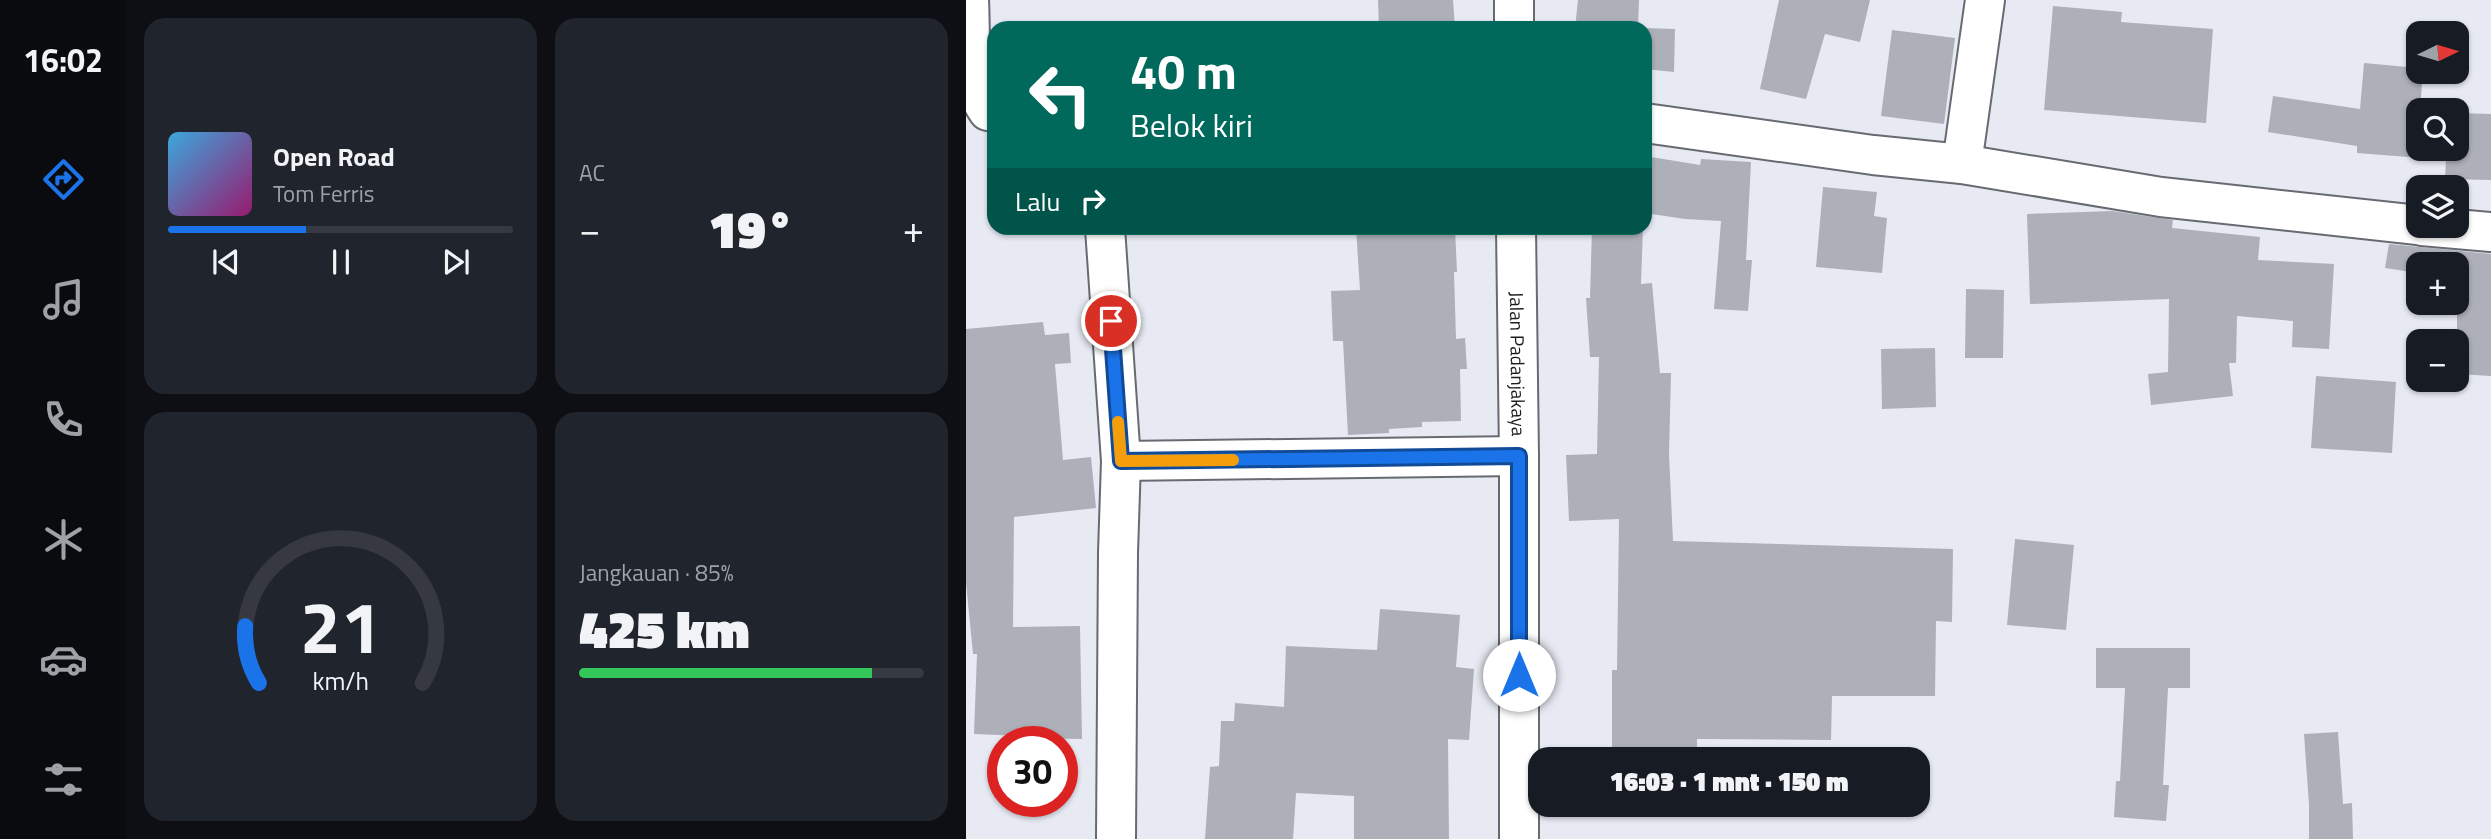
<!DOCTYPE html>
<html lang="id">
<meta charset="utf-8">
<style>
body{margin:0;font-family:"Titillium Web",sans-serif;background:#20242c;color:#f1f3f6;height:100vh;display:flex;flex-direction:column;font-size:26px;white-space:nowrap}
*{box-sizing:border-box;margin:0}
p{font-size:23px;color:#9ea1a6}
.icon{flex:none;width:38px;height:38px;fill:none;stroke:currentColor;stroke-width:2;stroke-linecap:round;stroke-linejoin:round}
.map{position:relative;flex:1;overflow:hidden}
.panel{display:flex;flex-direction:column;gap:18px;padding:18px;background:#0d0f14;width:840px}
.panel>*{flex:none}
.guide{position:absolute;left:21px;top:21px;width:665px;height:214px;border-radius:21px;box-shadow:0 2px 5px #0004;background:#00695c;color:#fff;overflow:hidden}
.needle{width:46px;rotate:85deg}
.controls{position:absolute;left:1440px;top:21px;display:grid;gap:14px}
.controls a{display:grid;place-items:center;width:63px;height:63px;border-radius:14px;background:#171b24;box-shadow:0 2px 5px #0004;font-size:35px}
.speed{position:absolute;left:21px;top:726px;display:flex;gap:14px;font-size:35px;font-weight:700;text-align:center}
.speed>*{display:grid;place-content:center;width:91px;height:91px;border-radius:50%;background:#171b24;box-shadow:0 2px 5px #0004;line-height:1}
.speed .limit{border:10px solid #d22;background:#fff;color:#111}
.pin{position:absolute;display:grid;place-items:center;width:60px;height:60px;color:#fff;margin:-30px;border:4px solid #fff;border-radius:50%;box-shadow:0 2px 7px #0007}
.me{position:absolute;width:77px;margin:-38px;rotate:0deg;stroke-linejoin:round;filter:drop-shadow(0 0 5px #0008)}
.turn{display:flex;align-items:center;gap:24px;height:147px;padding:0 28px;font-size:32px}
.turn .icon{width:91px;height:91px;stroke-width:2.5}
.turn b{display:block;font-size:49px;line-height:60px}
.then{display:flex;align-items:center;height:66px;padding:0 28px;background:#0003;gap:14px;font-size:26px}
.big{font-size:52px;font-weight:800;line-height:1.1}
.panel .card{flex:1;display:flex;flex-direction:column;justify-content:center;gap:10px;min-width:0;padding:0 24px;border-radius:21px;background:#20242c}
.panel .dial{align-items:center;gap:0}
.dial svg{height:182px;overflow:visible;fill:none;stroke:#363941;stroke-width:7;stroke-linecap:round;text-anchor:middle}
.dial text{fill:#f1f3f6;stroke:none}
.song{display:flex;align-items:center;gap:21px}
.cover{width:84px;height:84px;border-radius:10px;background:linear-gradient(135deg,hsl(200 70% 55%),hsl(320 70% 35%))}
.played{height:7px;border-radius:4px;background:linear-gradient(90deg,#1a73e8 40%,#363941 40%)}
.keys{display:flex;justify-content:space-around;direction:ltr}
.heat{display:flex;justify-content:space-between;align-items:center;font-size:38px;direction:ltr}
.charge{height:10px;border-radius:5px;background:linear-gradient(90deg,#34c759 85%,#363941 0)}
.panel .tiles{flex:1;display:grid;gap:18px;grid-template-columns:repeat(2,1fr)}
.trip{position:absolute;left:562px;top:747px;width:402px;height:70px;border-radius:21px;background:#171b24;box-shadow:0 2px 5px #0004;font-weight:800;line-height:70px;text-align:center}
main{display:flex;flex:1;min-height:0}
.tabs{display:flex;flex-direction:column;width:126px;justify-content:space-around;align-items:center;background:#090b0e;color:#9ea1a6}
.tabs .icon{width:49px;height:49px}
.tabs .current{color:#1a73e8}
.tabs b{font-size:32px;color:#f1f3f6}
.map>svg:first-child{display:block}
</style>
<main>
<nav class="tabs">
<b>16:02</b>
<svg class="icon current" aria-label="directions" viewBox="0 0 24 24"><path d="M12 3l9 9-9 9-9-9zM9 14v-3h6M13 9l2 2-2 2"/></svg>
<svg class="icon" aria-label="music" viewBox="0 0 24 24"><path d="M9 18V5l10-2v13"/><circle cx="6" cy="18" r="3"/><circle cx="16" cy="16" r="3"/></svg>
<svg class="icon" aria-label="phone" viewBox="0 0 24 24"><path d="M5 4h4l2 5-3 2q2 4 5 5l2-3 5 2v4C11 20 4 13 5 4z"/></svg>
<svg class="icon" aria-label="climate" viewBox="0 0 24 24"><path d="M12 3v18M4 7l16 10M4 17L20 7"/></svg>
<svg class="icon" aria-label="car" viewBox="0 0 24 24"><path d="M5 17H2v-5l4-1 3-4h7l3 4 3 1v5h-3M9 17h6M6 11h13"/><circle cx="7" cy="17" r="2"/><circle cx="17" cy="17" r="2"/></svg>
<svg class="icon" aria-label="filters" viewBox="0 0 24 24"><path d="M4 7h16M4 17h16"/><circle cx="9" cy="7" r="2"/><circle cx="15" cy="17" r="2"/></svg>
</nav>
<section class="panel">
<div class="tiles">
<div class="card">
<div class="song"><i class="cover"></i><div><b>Open Road</b><p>Tom Ferris</p></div></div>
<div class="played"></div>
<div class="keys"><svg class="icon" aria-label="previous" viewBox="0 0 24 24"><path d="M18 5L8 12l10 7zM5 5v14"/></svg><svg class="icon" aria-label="pause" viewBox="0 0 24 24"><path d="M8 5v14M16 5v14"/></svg><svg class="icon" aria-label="next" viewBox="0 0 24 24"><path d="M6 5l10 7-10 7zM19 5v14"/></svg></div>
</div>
<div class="card"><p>AC</p>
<div class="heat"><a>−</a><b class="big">19°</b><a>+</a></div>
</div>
<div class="card dial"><svg viewBox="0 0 100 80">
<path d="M14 69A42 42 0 1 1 86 69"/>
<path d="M14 69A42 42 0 0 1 8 44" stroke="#1a73e8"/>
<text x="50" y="56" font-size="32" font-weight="700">21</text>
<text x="50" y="72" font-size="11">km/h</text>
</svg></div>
<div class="card"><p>Jangkauan · 85%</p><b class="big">425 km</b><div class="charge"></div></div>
</div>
</section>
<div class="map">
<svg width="1525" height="839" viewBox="0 0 1525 839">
<rect width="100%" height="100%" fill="#e7eaf3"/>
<g fill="#aeb0b9">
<polygon points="412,0 487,0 489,28 413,28"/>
<polygon points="612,0 673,0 672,28 609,28"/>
<polygon points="813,0 904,0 894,42 859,34 840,99 794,89"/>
<polygon points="1087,6 1156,12 1155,22 1247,29 1240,123 1078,110"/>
<polygon points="679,28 709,29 708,72 679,69"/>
<polygon points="926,30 989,38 978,124 915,116"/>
<polygon points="1398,63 1452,68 1452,72 1457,72 1454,110 1452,110 1452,149 1491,149 1491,113 1525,114 1525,180 1479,179 1480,160 1391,153 1391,146 1302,132 1307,96 1394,109"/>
<polygon points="679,156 734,165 735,159 785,162 780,260 786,260 782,311 748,309 755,221 719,219 679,213"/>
<polygon points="857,187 911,192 908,216 921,218 916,273 850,267"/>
<polygon points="1146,211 1207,220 1206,228 1294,237 1292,260 1368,264 1363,349 1326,347 1327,321 1271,316 1270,363 1263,363 1267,396 1185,405 1182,374 1202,372 1203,299 1064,304 1061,214"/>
<polygon points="390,228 489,228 491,272 488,272 490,339 499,338 501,369 494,369 495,421 456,422 456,427 423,429 423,433 382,435 377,341 367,341 365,291 394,290"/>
<polygon points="626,228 677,228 675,284 686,283 694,373 705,373 703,454 707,541 987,549 986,622 970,621 969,696 866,696 865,740 731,739 731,760 646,760 646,670 651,670 653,519 603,521 600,455 631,454 633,357 624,357 620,298 624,298"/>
<polygon points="1423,244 1525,254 1525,376 1491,374 1491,264 1452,264 1452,273 1419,268"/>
<polygon points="1000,289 1038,290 1037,358 999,358"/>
<polygon points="77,322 79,335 103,333 105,363 89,364 97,460 125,457 130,508 48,517 47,627 114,626 116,739 60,738 60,736 8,734 11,654 7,654 0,583 0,329"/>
<polygon points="969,348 970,407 916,409 915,349"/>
<polygon points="1350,376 1430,382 1426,453 1345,448"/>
<polygon points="1049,539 1108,545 1100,630 1041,625"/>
<polygon points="414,609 494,615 490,667 508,669 503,740 482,739 483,839 388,839 388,796 330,793 327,839 239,839 244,767 253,766 255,721 268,721 269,703 318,707 320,646 411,650"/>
<polygon points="1130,648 1224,648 1224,688 1202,688 1197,785 1203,785 1200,821 1148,817 1150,781 1154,781 1159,688 1130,688"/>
<polygon points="1372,732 1377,804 1386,803 1387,839 1343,839 1343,805 1338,734"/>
</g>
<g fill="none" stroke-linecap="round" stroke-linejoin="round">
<g stroke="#686a72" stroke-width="42">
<g id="minor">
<path d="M3 0C5 35 0 81 22 111L28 112"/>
<polyline points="548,28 548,0"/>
<polyline points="679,123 907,155 996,164 1195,197 1452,225"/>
<polyline points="996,164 1019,0"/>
<polyline points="1456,226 1525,232"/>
<polyline points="139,228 155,461 152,553 150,839"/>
<path id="s1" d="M550 228 553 456V839"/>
<polyline points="155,461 553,456"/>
</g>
</g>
<use href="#minor" stroke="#fff" stroke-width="38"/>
</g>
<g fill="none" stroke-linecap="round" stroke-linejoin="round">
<g stroke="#114b97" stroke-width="18">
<polyline id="route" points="145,321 155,461 553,456 553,675"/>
</g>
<use href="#route" stroke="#1a73e8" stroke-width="12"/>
<polyline stroke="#f59e0b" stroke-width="12" points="152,422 155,461 267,460"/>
</g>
<g text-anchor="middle" stroke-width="5" stroke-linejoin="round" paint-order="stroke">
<g font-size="19" fill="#1b1c1f" stroke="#e7eaf3">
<text dy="7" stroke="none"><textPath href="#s1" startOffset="136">Jalan Padanjakaya</textPath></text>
</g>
</g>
</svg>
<div class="controls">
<a><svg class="needle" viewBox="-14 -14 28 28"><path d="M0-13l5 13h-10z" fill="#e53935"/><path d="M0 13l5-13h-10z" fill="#9ea1a6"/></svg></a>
<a><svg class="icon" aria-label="search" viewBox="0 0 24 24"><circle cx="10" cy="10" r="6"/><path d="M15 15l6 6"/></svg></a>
<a><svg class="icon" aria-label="layers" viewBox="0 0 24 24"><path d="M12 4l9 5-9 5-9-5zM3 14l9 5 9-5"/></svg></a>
<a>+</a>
<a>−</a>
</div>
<div class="speed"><div class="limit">30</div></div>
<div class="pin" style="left:145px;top:321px;background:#d93025"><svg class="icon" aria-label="arrive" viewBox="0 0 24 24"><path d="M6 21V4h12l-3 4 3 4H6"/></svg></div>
<svg class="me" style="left:553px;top:675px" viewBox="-20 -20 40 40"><circle r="19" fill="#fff"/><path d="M0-13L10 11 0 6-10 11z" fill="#1a73e8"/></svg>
<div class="trip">16:03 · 1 mnt · 150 m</div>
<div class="guide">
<div class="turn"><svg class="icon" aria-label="left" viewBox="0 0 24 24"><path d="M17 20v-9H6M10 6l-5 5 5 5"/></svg><div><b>40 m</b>Belok kiri</div></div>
<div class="then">Lalu<svg class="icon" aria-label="right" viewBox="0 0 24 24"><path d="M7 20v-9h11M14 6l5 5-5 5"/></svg></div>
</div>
</div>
</main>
